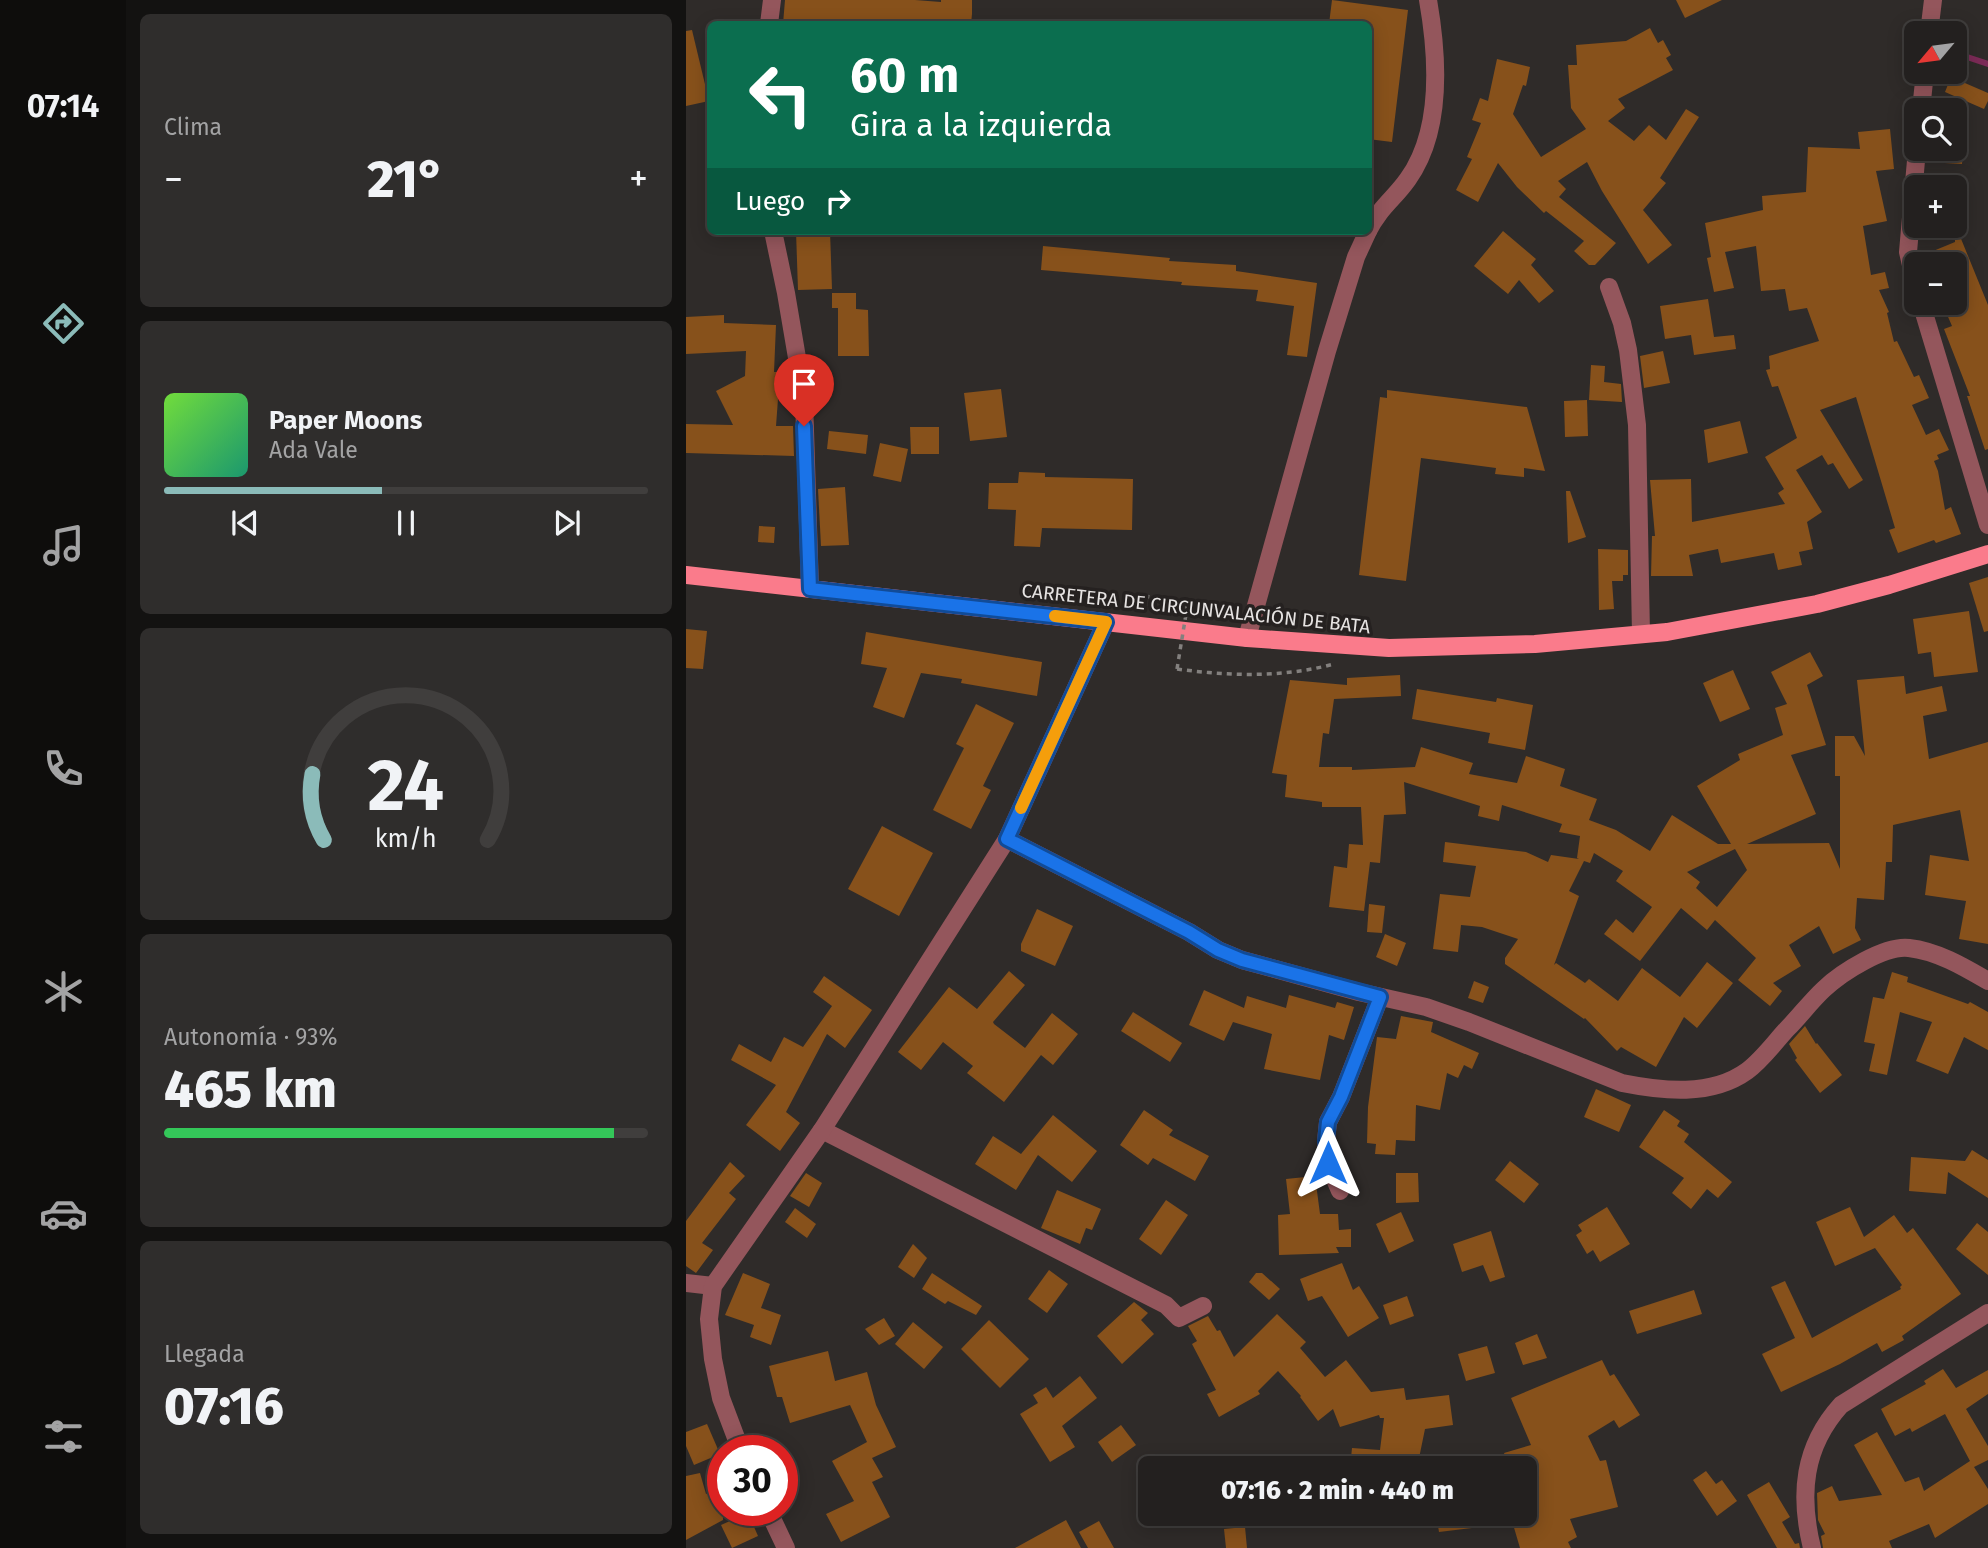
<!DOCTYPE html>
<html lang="es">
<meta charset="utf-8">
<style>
body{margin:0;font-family:"Fira Sans",sans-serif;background:#2f2d2c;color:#f1f3f6;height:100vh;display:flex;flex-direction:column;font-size:26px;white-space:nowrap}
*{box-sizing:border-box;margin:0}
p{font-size:23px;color:#a3a3a4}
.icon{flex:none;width:38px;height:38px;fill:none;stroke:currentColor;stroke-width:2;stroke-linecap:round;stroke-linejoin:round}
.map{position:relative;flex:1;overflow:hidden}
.drawer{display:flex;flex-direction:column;gap:14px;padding:14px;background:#131211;width:560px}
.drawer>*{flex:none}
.banner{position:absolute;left:21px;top:21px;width:665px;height:214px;border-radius:10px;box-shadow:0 4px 18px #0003,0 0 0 2px #403e3d;background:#0b6e4f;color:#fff;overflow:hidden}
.needle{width:46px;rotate:241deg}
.fabs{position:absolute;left:1218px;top:21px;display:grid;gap:14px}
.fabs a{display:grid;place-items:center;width:63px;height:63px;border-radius:10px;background:#23201f;box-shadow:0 4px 18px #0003,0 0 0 2px #403e3d;font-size:35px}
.speed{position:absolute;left:21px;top:1435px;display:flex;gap:14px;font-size:35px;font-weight:700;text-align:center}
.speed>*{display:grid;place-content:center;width:91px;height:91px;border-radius:50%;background:#23201f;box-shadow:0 4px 18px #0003,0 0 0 2px #403e3d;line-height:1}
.speed .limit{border:10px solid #d22;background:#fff;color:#111}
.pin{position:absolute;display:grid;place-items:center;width:60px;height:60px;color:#fff;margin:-72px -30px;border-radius:50% 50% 50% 0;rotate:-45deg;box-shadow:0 0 7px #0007}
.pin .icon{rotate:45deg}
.me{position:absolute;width:77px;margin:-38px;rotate:0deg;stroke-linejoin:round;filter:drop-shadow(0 0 5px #0008)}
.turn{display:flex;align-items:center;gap:24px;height:147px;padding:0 28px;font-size:32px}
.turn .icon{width:91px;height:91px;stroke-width:2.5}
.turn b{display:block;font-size:49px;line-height:60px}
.then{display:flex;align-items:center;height:66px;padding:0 28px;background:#0003;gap:14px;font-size:26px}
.big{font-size:52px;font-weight:800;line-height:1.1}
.drawer .card{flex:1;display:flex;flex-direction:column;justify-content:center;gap:10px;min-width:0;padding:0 24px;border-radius:10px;background:#2f2d2c}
.drawer .dial{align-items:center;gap:0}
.dial svg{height:182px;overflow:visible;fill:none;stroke:#403e3d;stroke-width:7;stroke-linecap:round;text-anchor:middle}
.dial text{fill:#f1f3f6;stroke:none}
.song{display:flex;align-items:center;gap:21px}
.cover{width:84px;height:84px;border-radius:10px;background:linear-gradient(135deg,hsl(100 70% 55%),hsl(160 70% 35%))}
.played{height:7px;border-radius:4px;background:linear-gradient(90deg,#8bbbb9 45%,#403e3d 45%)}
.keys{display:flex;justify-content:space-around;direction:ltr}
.heat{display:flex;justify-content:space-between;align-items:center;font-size:38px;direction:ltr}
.charge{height:10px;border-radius:5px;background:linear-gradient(90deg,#34c759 93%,#403e3d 0)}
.trip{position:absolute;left:452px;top:1456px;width:399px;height:70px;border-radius:10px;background:#23201f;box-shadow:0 4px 18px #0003,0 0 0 2px #403e3d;font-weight:800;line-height:70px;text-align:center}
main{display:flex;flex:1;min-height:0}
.tab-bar{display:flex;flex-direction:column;width:126px;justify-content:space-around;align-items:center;background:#0e0d0c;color:#a3a3a4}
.tab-bar .icon{width:49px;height:49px}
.tab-bar .on{color:#8bbbb9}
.tab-bar b{font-size:32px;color:#f1f3f6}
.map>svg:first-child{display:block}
</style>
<main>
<nav class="tab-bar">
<b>07:14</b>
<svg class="icon on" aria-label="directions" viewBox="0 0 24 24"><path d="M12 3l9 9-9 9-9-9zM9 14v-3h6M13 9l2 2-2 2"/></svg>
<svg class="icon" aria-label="music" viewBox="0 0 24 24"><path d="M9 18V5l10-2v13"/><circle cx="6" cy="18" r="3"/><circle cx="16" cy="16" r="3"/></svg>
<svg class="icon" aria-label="phone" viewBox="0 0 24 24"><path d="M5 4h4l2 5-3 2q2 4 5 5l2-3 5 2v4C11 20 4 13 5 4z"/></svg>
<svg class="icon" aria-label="climate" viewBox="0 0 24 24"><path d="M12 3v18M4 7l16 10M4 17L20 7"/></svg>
<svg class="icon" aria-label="car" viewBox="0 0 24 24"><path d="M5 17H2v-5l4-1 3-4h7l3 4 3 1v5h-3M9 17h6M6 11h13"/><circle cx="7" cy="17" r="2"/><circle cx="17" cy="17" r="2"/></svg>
<svg class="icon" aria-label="filters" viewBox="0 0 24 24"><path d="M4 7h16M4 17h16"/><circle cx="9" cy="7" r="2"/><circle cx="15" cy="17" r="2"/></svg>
</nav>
<section class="drawer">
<div class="card"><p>Clima</p>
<div class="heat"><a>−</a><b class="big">21°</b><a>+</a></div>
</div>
<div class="card">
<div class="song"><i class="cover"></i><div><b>Paper Moons</b><p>Ada Vale</p></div></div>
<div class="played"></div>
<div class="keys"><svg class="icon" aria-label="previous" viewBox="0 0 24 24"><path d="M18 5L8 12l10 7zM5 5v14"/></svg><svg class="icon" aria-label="pause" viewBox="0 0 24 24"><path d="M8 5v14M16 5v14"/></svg><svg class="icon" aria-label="next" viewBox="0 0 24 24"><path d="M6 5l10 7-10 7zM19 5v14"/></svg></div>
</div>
<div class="card dial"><svg viewBox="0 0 100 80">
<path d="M14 69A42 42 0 1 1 86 69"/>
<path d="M14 69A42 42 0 0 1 9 40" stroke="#8bbbb9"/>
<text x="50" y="56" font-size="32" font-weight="700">24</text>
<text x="50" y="72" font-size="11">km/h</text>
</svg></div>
<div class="card"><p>Autonomía · 93%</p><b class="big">465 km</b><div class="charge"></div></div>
<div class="card"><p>Llegada</p><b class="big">07:16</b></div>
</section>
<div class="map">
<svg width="1302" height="1548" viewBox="0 0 1302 1548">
<rect width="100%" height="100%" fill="#2f2b29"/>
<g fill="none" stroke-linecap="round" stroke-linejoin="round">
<polyline stroke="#7c2b57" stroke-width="6" points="1269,53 1302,64"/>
</g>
<g fill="#87511b" fill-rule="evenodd">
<polygon points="99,0 229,0 255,2 255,0 286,0 286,14 285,24 97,24"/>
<polygon points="646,0 722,10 706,142 682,139 682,24 643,24"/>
<polygon points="990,0 1036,0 999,18"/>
<polygon points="964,28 972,43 977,40 985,55 980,58 987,70 932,99 939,108 922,121 948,141 963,125 980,140 1000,109 1013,117 974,178 980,183 957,210 986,245 962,264 916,191 901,162 872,181 880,189 873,197 930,243 909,265 903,265 888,251 898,241 860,211 858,213 831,187 812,163 792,202 770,190 786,159 781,157 795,123 786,120 794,98 802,101 811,59 844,67 840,86 837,85 827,114 855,157 900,129 885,108 882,65 891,65 890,45 940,41"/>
<polygon points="6,30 23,101 0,106 0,31"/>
<polygon points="1265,77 1302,93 1302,101 1298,109 1259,92"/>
<polygon points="1204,129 1208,169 1190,171 1201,221 1177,226 1185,275 1199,272 1203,288 1193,290 1203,312 1201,313 1208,342 1211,341 1228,377 1233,375 1243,398 1226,405 1240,435 1253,429 1263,450 1251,455 1253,459 1248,461 1252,471 1259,510 1265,507 1275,534 1250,543 1248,540 1212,553 1203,530 1209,528 1170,397 1134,410 1177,480 1163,489 1147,463 1142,465 1136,455 1110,470 1136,512 1121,522 1127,549 1113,552 1116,565 1092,570 1088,553 1035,563 1032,549 1003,555 1007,576 965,576 966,536 969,536 964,480 1005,479 1006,522 1099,504 1092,493 1098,489 1079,457 1111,438 1092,386 1086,387 1080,370 1084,369 1083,356 1133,341 1121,308 1103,311 1099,289 1075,291 1070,246 1039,252 1048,288 1028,292 1021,258 1025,257 1019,223 1077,210 1076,196 1120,192 1122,147 1174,149 1172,132"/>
<polygon points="1242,149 1277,149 1276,164 1241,162"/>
<polygon points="1269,224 1302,305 1302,449 1299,450 1281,396 1284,396 1258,329 1266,326 1256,303 1269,303 1269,264 1236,264 1235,256 1269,242"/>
<polygon points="110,231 144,231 146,289 112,290"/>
<polygon points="817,231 850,259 845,265 868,291 853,303 833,280 822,294 788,266"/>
<polygon points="357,246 484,258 483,261 550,265 550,271 631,283 621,357 601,355 608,306 570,301 572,290 495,285 496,282 355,270"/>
<polygon points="146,293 170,293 170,309 182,310 183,356 152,356 152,308 146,308"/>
<polygon points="1022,299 1028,337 1048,335 1050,349 1008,355 1005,335 979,339 974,306"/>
<polygon points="38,315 38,323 90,325 88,372 94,372 90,426 107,426 108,456 0,453 0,424 47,425 30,391 59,376 60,351 0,354 0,317"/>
<polygon points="977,351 984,383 958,388 954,356"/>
<polygon points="905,365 919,366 918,382 935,384 936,402 903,400"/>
<polygon points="315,389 321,437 284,441 278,393"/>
<polygon points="701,390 841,407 859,471 838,468 838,477 809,474 810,468 735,458 720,581 673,575 694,397 701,398"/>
<polygon points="901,400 902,436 879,437 878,401"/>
<polygon points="1054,421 1062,453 1022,463 1018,430"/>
<polygon points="224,427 253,427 253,454 225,454"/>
<polygon points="143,431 182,435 180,454 141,449"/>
<polygon points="194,443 222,449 215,482 187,476"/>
<polygon points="333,472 359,473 359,477 447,479 446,530 356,528 354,547 328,546 330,510 302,509 303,483 332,483"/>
<polygon points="159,487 163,545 135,546 132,489"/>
<polygon points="880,491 884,491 900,537 882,543"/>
<polygon points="73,526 89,527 88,543 72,542"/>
<polygon points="912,549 942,550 942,575 937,575 937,581 926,581 928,609 913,610"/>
<polygon points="1302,577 1302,631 1298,632 1283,583"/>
<polygon points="1283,611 1292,672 1248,677 1245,652 1232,654 1227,619"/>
<polygon points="0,629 21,631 17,669 0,668"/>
<polygon points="180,632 356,662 351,696 275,683 276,679 235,673 218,718 187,707 201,668 175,664"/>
<path d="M1124 652 1137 676 1121 685 1140 745 1105 755 1130 814 1061 844 1143 843 1154 869V776H1149V736H1168L1179 756 1171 680 1218 676 1220 694 1256 686 1261 711 1237 716 1243 759 1302 742V944L1273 939 1280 901 1239 895 1244 855 1283 861 1274 810 1207 825 1206 862H1200L1198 900 1171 898 1169 928 1175 940 1147 954 1133 926 1103 945 1115 966 1087 983 1096 991 1084 1006 1052 980 1070 958 1029 920 1021 930 995 908 954 961 918 934 930 919 947 933 966 907 930 881 937 871 908 853 904 863 898 861 883 891 893 896 868 965 870 963 899 983 903 979 932 1001 956 968 994 997 1021 962 1047 983 1011 1028 998 1017 970 1067 935 1047 931 1051 899 1018 898 1019 819 964V958L832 939 796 927 775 925 772 952 747 949 754 894 784 897 790 866 757 862 759 842 840 852 862 862 865 855 893 859 891 858 894 836 873 832 876 824 816 805 813 821 792 816 794 806 718 782 720 814 698 815 694 863 684 862 678 911 643 907 648 866 661 868 663 844 677 845 675 807H636V802L599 797 601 775 586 773 604 680 661 685V678L714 675 715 696 648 699 643 734 637 733 633 767H666V770L729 767 735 747 787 763 783 774 831 783 840 756 879 769 874 786 911 799 903 820 930 830 964 851 986 815 1032 844H1045L1011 786 1054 760 1052 754 1097 735 1089 708 1101 704 1085 672ZM1049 849 1061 870 1031 907 1010 888 1014 882 1001 872Z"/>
<polygon points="1047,670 1064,709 1034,722 1017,683"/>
<polygon points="731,689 810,702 811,698 847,705 839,750 802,743 804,733 726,719"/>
<polygon points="290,704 328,723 297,786 305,790 285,829 247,810 278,748 270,744"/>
<polygon points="196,826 247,853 213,916 162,889"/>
<polygon points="683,904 699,906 696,933 681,932"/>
<polygon points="351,909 387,926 369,966 335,951 335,944"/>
<polygon points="699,934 720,943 711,966 690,957"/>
<polygon points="323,971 339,985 307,1022 308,1024 339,1048 366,1013 392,1034 367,1065 355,1055 318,1102 281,1073 287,1066 257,1042 235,1070 212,1052 263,987 291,1009"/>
<polygon points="1206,972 1222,977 1221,982 1282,1004 1284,1002 1302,1012 1302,1050 1278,1037 1262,1074 1230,1061 1246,1022 1214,1012 1201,1075 1183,1071 1189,1044 1178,1042 1187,997 1198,999"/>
<polygon points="138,976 186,1010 159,1048 141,1034 100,1112 114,1123 94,1151 60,1125 90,1085 45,1060 53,1044 85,1062 98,1037 117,1047 146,1006 127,992"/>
<polygon points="788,981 803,987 797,1003 782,998"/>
<polygon points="518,990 558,1008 561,996 600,1008 603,995 649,1008 651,1002 668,1007 658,1040 643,1035 634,1080 578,1069 586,1034 547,1022 538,1041 503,1025"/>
<polygon points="447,1012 496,1043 484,1062 435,1031"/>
<polygon points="715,1016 747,1022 745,1032 793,1053 786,1069 778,1065 772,1078 761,1073 754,1110 730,1105 729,1141 710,1140 709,1155 689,1154 690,1144 681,1143 682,1107 691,1037 710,1039"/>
<polygon points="1119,1026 1130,1044 1131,1043 1156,1075 1134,1093 1109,1060 1111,1058 1103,1044"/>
<polygon points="910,1089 945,1105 933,1132 898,1117"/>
<polygon points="458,1110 487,1130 483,1135 523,1156 509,1181 467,1158 462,1165 434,1145"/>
<polygon points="978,1110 994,1121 991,1126 1003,1134 998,1142 1046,1182 1032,1198 1021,1189 1005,1209 986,1193 998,1178 953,1147"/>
<polygon points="367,1115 411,1151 386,1182 352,1155 330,1190 289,1164 307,1136 335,1154"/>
<polygon points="1286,1150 1302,1160 1302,1198 1262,1172 1260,1194 1223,1191 1225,1157 1279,1161"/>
<polygon points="824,1161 853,1184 838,1203 809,1180"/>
<polygon points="44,1162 59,1176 43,1193 50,1199 16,1243 27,1250 10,1273 0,1266 0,1221"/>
<polygon points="120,1173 136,1183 123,1207 104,1196"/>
<polygon points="710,1173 732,1173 733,1202 710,1203"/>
<polygon points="629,1176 634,1214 652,1214 653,1230 665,1229 665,1247 650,1247 653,1253 593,1255 592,1215 604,1214 600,1179"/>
<polygon points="371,1190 415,1209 406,1230 400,1228 394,1244 355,1228"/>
<polygon points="480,1200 502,1215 475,1255 453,1239"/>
<polygon points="921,1207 944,1244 914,1262 907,1250 901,1254 890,1235 896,1231 892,1225"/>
<polygon points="1164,1207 1178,1237 1208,1215 1221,1233 1227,1228 1275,1294 1216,1336 1218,1340 1196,1352 1191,1343 1154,1364 1095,1392 1076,1354 1109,1338 1085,1287 1099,1281 1126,1338 1215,1289 1214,1287 1216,1285 1189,1248 1149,1266 1130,1222"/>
<polygon points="109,1208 130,1224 121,1238 99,1222"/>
<polygon points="715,1212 728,1241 703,1253 690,1224"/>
<polygon points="1291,1223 1302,1232 1302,1275 1270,1249"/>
<polygon points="805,1231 819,1277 804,1282 797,1265 776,1272 767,1244"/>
<polygon points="227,1244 241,1258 228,1278 212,1267"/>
<polygon points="656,1263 667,1290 673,1286 693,1318 662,1337 636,1296 622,1301 614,1279"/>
<polygon points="363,1270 382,1284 361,1313 342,1299"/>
<polygon points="57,1273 84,1284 75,1308 95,1315 85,1345 64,1337 68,1325 39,1315"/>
<polygon points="246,1273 296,1306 290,1315 262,1301 259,1304 236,1289"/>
<polygon points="570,1273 576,1273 594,1289 583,1300 563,1282"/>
<polygon points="1008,1290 1016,1314 951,1334 943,1311"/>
<polygon points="721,1296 728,1316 704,1325 697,1305"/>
<polygon points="448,1302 462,1313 455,1320 468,1334 436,1364 411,1336"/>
<polygon points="591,1314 620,1342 614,1348 639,1377 660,1360 685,1392 718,1388 720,1400 763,1395 767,1425 739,1429 731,1468 664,1468 666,1448 694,1450 698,1418 694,1418 693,1415 654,1427 647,1409 632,1421 614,1397 615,1396 592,1371 572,1391 574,1394 533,1417 521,1394 530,1390 506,1344 511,1341 502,1326 522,1316 531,1331 534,1330 548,1357"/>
<polygon points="198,1318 209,1336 193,1345 179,1329"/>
<polygon points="303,1320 343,1359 314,1388 275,1349"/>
<polygon points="227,1322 257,1347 238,1369 209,1344"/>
<polygon points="851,1334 861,1358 837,1365 829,1343"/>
<polygon points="801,1346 809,1373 780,1381 772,1354"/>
<polygon points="142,1351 149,1381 181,1372 190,1405 210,1447 186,1458 197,1477 186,1482 204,1517 155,1542 140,1514 168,1501 146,1461 181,1442 164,1405 104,1423 96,1397 91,1397 83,1366"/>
<polygon points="916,1360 924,1376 928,1374 954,1415 933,1428 928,1420 902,1436 914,1461 920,1460 932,1507 884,1519 891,1537 882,1542 885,1548 834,1548 824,1514 838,1514 838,1468 823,1468 818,1453 845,1445 825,1398"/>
<polygon points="1257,1369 1270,1388 1302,1370 1302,1394 1280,1409 1302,1446 1302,1460 1288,1467 1302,1489 1302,1504 1249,1538 1243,1524 1203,1541 1206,1548 1137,1548 1135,1536 1139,1534 1132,1520 1131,1493 1146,1486 1153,1501 1196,1495 1168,1445 1191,1432 1219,1482 1233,1477 1238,1491 1284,1461 1259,1414 1226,1432 1224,1428 1209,1436 1195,1409 1240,1384 1238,1381"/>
<polygon points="394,1376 411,1398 376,1426 389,1447 364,1462 334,1414 352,1403 347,1395 360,1387 367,1398"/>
<polygon points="21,1424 34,1454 8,1465 0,1446 0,1432"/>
<polygon points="435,1425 450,1445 426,1462 412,1442"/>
<polygon points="1020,1471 1030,1484 1036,1480 1051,1501 1031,1516 1007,1480"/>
<polygon points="14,1473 20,1494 37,1485 37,1520 0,1540 0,1476"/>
<polygon points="1083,1482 1104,1517 1096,1522 1109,1544 1113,1543 1114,1548 1091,1548 1061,1495"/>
<polygon points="62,1513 72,1536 46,1548 35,1525"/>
<polygon points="750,1514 784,1514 786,1528 753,1532"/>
<polygon points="380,1520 395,1548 329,1548"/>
<polygon points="413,1521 428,1548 402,1548 393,1532"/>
<polygon points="559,1527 561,1548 540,1548 538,1529"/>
</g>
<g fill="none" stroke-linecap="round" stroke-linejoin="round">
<g stroke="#83807e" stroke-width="3.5" stroke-dasharray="5 5" stroke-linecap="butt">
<polyline points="442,607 457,596 502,602"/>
<path d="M491 669C543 676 596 678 648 664"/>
</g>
<g stroke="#94565c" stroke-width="18">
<polyline points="83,24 86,0"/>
<polyline points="87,231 100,293 118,399 124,589"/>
<path d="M682 231C694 207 708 199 722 179 757 130 752 57 742 0"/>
<polyline points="923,287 936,323 942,350 951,425 955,634"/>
<polyline points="561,638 641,351 670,257 682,231"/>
<path d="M321 839 503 932 532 950 556 960 673 992 740 1007 783 1022 936 1083C976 1091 1025 1097 1061 1071 1076 1060 1089 1042 1101 1029 1114 1016 1125 1001 1138 989 1156 972 1199 945 1223 948 1251 951 1278 967 1302 981"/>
<polyline points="136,1130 480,1305 493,1318 517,1306"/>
<polyline points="654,1191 642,1163 640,1141 642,1122 655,1097 694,997"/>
<polyline points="0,1283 27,1286"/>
<polyline points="55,1451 35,1398 27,1359 23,1319 27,1286 136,1130 321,839 420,622"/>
<polyline points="82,1510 100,1548"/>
<path d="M1126 1548C1113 1495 1117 1447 1155 1405L1302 1313"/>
</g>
<g stroke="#94565c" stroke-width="18">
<polyline points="1243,33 1247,0"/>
<polyline points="1235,110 1239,72"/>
<polyline points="1230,287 1222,252 1231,149"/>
<polyline points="1235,303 1302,525"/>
</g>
<polyline stroke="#fa7b8b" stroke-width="18" points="0,575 561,638 703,648 849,644 981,632 1131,604 1203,585 1302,554"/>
<polyline stroke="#83807e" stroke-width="3.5" stroke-dasharray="5 5" stroke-linecap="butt" points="491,669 502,602"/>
</g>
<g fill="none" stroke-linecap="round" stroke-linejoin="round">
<g stroke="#114b97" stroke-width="18">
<polyline id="route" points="118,426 124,589 420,622 321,839 503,932 532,950 556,960 694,997 655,1097 642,1122 640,1141 642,1163"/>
</g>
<use href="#route" stroke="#1a73e8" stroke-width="12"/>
<polyline stroke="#f59e0b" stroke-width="12" points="335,808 420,622 369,616"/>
</g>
<g text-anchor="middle" stroke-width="7" stroke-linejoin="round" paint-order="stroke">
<g font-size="19" fill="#e6e3e2" stroke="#252120">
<text transform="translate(510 608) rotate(6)" y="7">CARRETERA DE CIRCUNVALACIÓN DE BATA</text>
</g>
</g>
</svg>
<div class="fabs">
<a><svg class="needle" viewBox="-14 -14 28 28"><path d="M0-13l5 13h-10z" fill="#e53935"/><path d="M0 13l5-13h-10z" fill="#a3a3a4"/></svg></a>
<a><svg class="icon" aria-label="search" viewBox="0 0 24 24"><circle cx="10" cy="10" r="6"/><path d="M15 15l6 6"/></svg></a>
<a>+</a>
<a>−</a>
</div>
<div class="speed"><div class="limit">30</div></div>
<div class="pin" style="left:118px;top:426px;background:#d93025"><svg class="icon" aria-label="arrive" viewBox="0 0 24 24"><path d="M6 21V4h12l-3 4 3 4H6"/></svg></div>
<svg class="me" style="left:642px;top:1163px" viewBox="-20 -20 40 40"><path d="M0-17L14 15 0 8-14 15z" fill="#1a73e8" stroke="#fff" stroke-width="4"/></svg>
<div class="trip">07:16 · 2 min · 440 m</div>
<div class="banner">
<div class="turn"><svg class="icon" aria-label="left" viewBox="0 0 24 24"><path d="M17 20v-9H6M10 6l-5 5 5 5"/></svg><div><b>60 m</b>Gira a la izquierda</div></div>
<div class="then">Luego<svg class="icon" aria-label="right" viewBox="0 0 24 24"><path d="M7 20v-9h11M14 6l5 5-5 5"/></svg></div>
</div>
</div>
</main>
